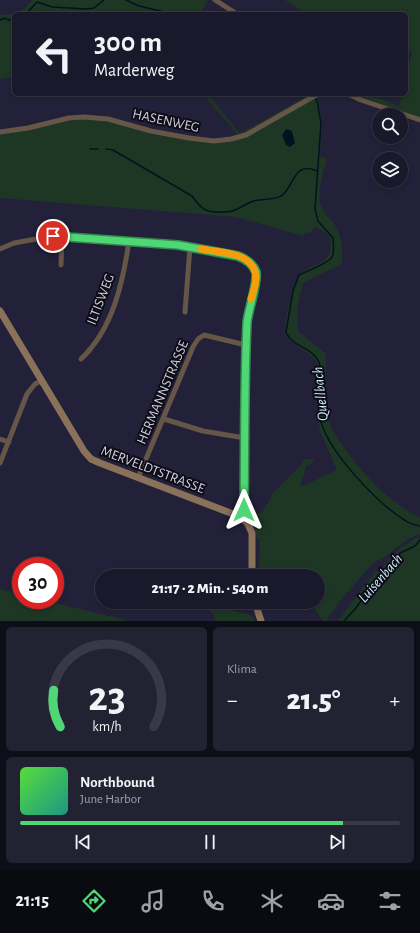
<!DOCTYPE html>
<html lang="de">
<meta charset="utf-8">
<style>
body{margin:0;font-family:"Alegreya Sans",sans-serif;background:#232233;color:#f1f3f6;height:100vh;display:flex;flex-direction:column;font-size:15px;white-space:nowrap}
*{box-sizing:border-box;margin:0}
p{font-size:13px;color:#9fa0a9}
.icon{flex:none;width:22px;height:22px;fill:none;stroke:currentColor;stroke-width:2;stroke-linecap:round;stroke-linejoin:round}
.map{position:relative;height:621px;overflow:hidden}
.drawer{display:flex;flex-direction:column;gap:6px;padding:6px;background:#0e0e18;flex:1}
.drawer>*{flex:none}
.banner{position:absolute;left:12px;top:12px;width:396px;height:84px;border-radius:6px;box-shadow:0 2px 6px #0003,0 0 0 1px #383847;background:#1a192b;color:#f1f3f6;overflow:hidden}
.tools{position:absolute;left:372px;top:108px;display:grid;gap:8px}
.tools a{display:grid;place-items:center;width:36px;height:36px;border-radius:50%;background:#1a192b;box-shadow:0 2px 6px #0003,0 0 0 1px #383847;font-size:20px}
.speed{position:absolute;left:12px;top:557px;display:flex;gap:8px;font-size:20px;font-weight:700;text-align:center}
.speed>*{display:grid;place-content:center;width:52px;height:52px;border-radius:50%;background:#1a192b;box-shadow:0 2px 6px #0003,0 0 0 1px #383847;line-height:1}
.speed .limit{border:6px solid #d22;background:#fff;color:#111}
.pin{position:absolute;display:grid;place-items:center;width:34px;height:34px;color:#fff;margin:-17px;border:2px solid #fff;border-radius:50%;box-shadow:0 1px 4px #0007}
.me{position:absolute;width:44px;margin:-22px;rotate:0deg;stroke-linejoin:round;filter:drop-shadow(0 0 3px #0008)}
.turn{display:flex;align-items:center;gap:14px;height:84px;padding:0 16px;font-size:18px}
.turn .icon{width:52px;height:52px;stroke-width:2.5}
.turn b{display:block;font-size:28px;line-height:34px}
.big{font-size:30px;font-weight:800;line-height:1.1}
.drawer .tile{flex:1;display:flex;flex-direction:column;justify-content:center;gap:6px;min-width:0;padding:0 14px;border-radius:6px;background:#232233}
.drawer .dial{align-items:center;gap:0}
.dial svg{height:104px;overflow:visible;fill:none;stroke:#383847;stroke-width:7;stroke-linecap:round;text-anchor:middle}
.dial text{fill:#f1f3f6;stroke:none}
.song{display:flex;align-items:center;gap:12px}
.cover{width:48px;height:48px;border-radius:6px;background:linear-gradient(135deg,hsl(110 70% 55%),hsl(170 70% 35%))}
.played{height:4px;border-radius:2px;background:linear-gradient(90deg,#4fd675 85%,#383847 85%)}
.keys{display:flex;justify-content:space-around;direction:ltr}
.heat{display:flex;justify-content:space-between;align-items:center;font-size:22px;direction:ltr}
.drawer .tiles{flex:1;display:grid;gap:6px;grid-template-columns:1fr 1fr}
.tile:last-child{grid-column:span 2}
.trip{position:absolute;left:95px;top:569px;width:230px;height:40px;border-radius:20px;background:#1a192b;box-shadow:0 2px 6px #0003,0 0 0 1px #383847;font-weight:800;line-height:40px;text-align:center}
.tabs{display:flex;height:64px;justify-content:space-around;align-items:center;background:#0a0a11;color:#9fa0a9}
.tabs .icon{width:28px;height:28px}
.tabs .selected{color:#4fd675}
.tabs b{font-size:18px;color:#f1f3f6}
.map>svg:first-child{display:block}
</style>
<div class="map">
<svg width="420" height="621" viewBox="0 0 420 621">
<rect width="100%" height="100%" fill="#222139"/>
<g fill="#1e3724">
<path d="M32 0H208L200 14H14V77L0 79V15C14 15 24 12 32 0Z"/>
<polygon points="285,0 420,0 420,118 352,94 367,94 399,106 402,94 406,94 406,76 412,52 406,50 406,14 306,14"/>
<path d="M203 94H208L239 133C263 122 285 107 309 95L311 97 239 136Z"/>
<path d="M318 97 322 123 320 157 327 158C323 172 318 187 320 201 321 212 331 219 336 227 342 237 343 253 342 264L303 283 297 308 298 331 326 354C327 377 323 402 330 424 332 432 338 439 342 445 363 474 388 502 420 518V534L408 539 386 556 373 563 339 602 329 616 327 621H323L310 602H318V576H258L260 539H257L255 528 249 514 251 513H262C264 506 271 502 271 495L302 464 303 459H314L311 464 306 466C305 474 301 479 301 487L337 470 320 431 317 407 318 365 316 361C309 351 295 347 287 337 281 328 293 287 298 276 314 259 334 269 330 237L323 231 315 227 308 234 306 232 303 236 236 217 0 198V133L82 119 104 121 131 127 227 141Z"/>
<polygon points="416,538 420,538 420,621 338,621 375,572 380,570 398,550"/>
<polygon points="0,589 21,594 21,600 43,600 129,621 0,621"/>
<polygon points="209,605 251,615 255,621 216,621 214,615 208,609"/>
</g>
<polygon fill="#00131f" points="286,129 292,131 295,143 290,147 286,145 282,135"/>
<g fill="none" stroke-linecap="round" stroke-linejoin="round">
<g stroke="#00131f" stroke-width="1.5">
<polyline points="126,0 139,6 173,14"/>
<polyline points="26,14 37,2 52,7 87,9 94,8 104,0"/>
<polyline points="0,20 5,18 8,20 14,19"/>
<path d="M313 94 317 101 321 123 315 209 318 221 333 238C333 243 335 251 332 257 329 263 307 271 299 275L293 291 286 332C292 347 312 347 319 362 323 373 318 404 320 417 325 449 378 504 406 521 410 524 415 525 420 526"/>
<polyline points="90,149 98,149"/>
<path d="M106 149 113 150 192 196C200 207 205 213 219 212 223 212 228 212 232 211 240 209 246 203 254 201 262 199 275 200 281 196 294 188 293 160 317 171"/>
<polyline points="344,621 356,608 367,592 373,588 380,577 389,571 394,559 400,553 415,546 420,540"/>
</g>
<g stroke="#655647" stroke-width="5">
<polyline points="215,0 237,14"/>
<polyline points="348,94 361,100 420,120"/>
<polyline points="0,132 28,128 69,118 84,117 108,119 151,131 189,138 214,141 231,139 246,135 318,94"/>
<path d="M0 249 14 243 53 236 178 245 238 256C246 259 253 264 256 272 259 285 248 306 247 320 244 383 245 447 244 510L241 517"/>
<polyline points="61,265 62,237"/>
<polyline points="185,312 190,247"/>
<path d="M81 359C113 329 123 282 129 241"/>
<polyline points="164,419 203,431 245,438"/>
<polyline points="0,439 9,442"/>
<polyline points="0,463 27,394 35,384 41,381"/>
<polyline points="138,478 193,347 198,339 204,335 246,345"/>
</g>
<g stroke="#8a715a" stroke-width="7">
<polyline points="0,311 84,451 91,459 100,463 241,517 248,524 252,533 252,576"/>
<polyline points="255,602 261,621"/>
</g>
</g>
<g fill="none" stroke-linecap="round" stroke-linejoin="round">
<g stroke="#338b4c" stroke-width="10">
<path id="route" d="M53 236 178 245 238 256C246 259 253 264 256 272 258 284 248 310 247 323 244 385 245 448 244 510"/>
</g>
<use href="#route" stroke="#4fd675" stroke-width="7"/>
<path stroke="#f59e0b" stroke-width="7" d="M201 249C218 252 250 252 255 272 258 281 253 291 251 299"/>
</g>
<g text-anchor="middle" stroke-width="4" stroke-linejoin="round" paint-order="stroke">
<g font-size="14" fill="#d0d0e0" stroke="#0d0c17">
<text transform="translate(166 120) rotate(12)" y="5">HASENWEG</text>
<text transform="translate(100 299) rotate(-69)" y="5">ILTISWEG</text>
<text transform="translate(162 392) rotate(-67)" y="5">HERMANNSTRASSE</text>
<text transform="translate(153 469) rotate(21)" y="5">MERVELDTSTRASSE</text>
</g>
<g font-size="15" font-style="italic" fill="#cae8f9" stroke="#0d0c17">
<text transform="translate(320 394) rotate(-96)" y="5">Quellbach</text>
<text transform="translate(380 578) rotate(-49)" y="5">Luisenbach</text>
</g>
</g>
</svg>
<div class="tools">
<a><svg class="icon" aria-label="search" viewBox="0 0 24 24"><circle cx="10" cy="10" r="6"/><path d="M15 15l6 6"/></svg></a>
<a><svg class="icon" aria-label="layers" viewBox="0 0 24 24"><path d="M12 4l9 5-9 5-9-5zM3 14l9 5 9-5"/></svg></a>
</div>
<div class="speed"><div class="limit">30</div></div>
<div class="pin" style="left:53px;top:236px;background:#d93025"><svg class="icon" aria-label="arrive" viewBox="0 0 24 24"><path d="M6 21V4h12l-3 4 3 4H6"/></svg></div>
<svg class="me" style="left:244px;top:510px" viewBox="-20 -20 40 40"><path d="M0-17L14 15 0 8-14 15z" fill="#4fd675" stroke="#fff" stroke-width="4"/></svg>
<div class="trip">21:17 · 2 Min. · 540 m</div>
<div class="banner">
<div class="turn"><svg class="icon" aria-label="left" viewBox="0 0 24 24"><path d="M17 20v-9H6M10 6l-5 5 5 5"/></svg><div><b>300 m</b>Marderweg</div></div>
</div>
</div>
<section class="drawer">
<div class="tiles">
<div class="tile dial"><svg viewBox="0 0 100 80">
<path d="M14 69A42 42 0 1 1 86 69"/>
<path d="M14 69A42 42 0 0 1 9 41" stroke="#4fd675"/>
<text x="50" y="56" font-size="32" font-weight="700">23</text>
<text x="50" y="72" font-size="11">km/h</text>
</svg></div>
<div class="tile"><p>Klima</p>
<div class="heat"><a>−</a><b class="big">21.5°</b><a>+</a></div>
</div>
<div class="tile">
<div class="song"><i class="cover"></i><div><b>Northbound</b><p>June Harbor</p></div></div>
<div class="played"></div>
<div class="keys"><svg class="icon" aria-label="previous" viewBox="0 0 24 24"><path d="M18 5L8 12l10 7zM5 5v14"/></svg><svg class="icon" aria-label="pause" viewBox="0 0 24 24"><path d="M8 5v14M16 5v14"/></svg><svg class="icon" aria-label="next" viewBox="0 0 24 24"><path d="M6 5l10 7-10 7zM19 5v14"/></svg></div>
</div>
</div>
</section>
<nav class="tabs">
<b>21:15</b>
<svg class="icon selected" aria-label="directions" viewBox="0 0 24 24"><path d="M12 3l9 9-9 9-9-9zM9 14v-3h6M13 9l2 2-2 2"/></svg>
<svg class="icon" aria-label="music" viewBox="0 0 24 24"><path d="M9 18V5l10-2v13"/><circle cx="6" cy="18" r="3"/><circle cx="16" cy="16" r="3"/></svg>
<svg class="icon" aria-label="phone" viewBox="0 0 24 24"><path d="M5 4h4l2 5-3 2q2 4 5 5l2-3 5 2v4C11 20 4 13 5 4z"/></svg>
<svg class="icon" aria-label="climate" viewBox="0 0 24 24"><path d="M12 3v18M4 7l16 10M4 17L20 7"/></svg>
<svg class="icon" aria-label="car" viewBox="0 0 24 24"><path d="M5 17H2v-5l4-1 3-4h7l3 4 3 1v5h-3M9 17h6M6 11h13"/><circle cx="7" cy="17" r="2"/><circle cx="17" cy="17" r="2"/></svg>
<svg class="icon" aria-label="filters" viewBox="0 0 24 24"><path d="M4 7h16M4 17h16"/><circle cx="9" cy="7" r="2"/><circle cx="15" cy="17" r="2"/></svg>
</nav>
